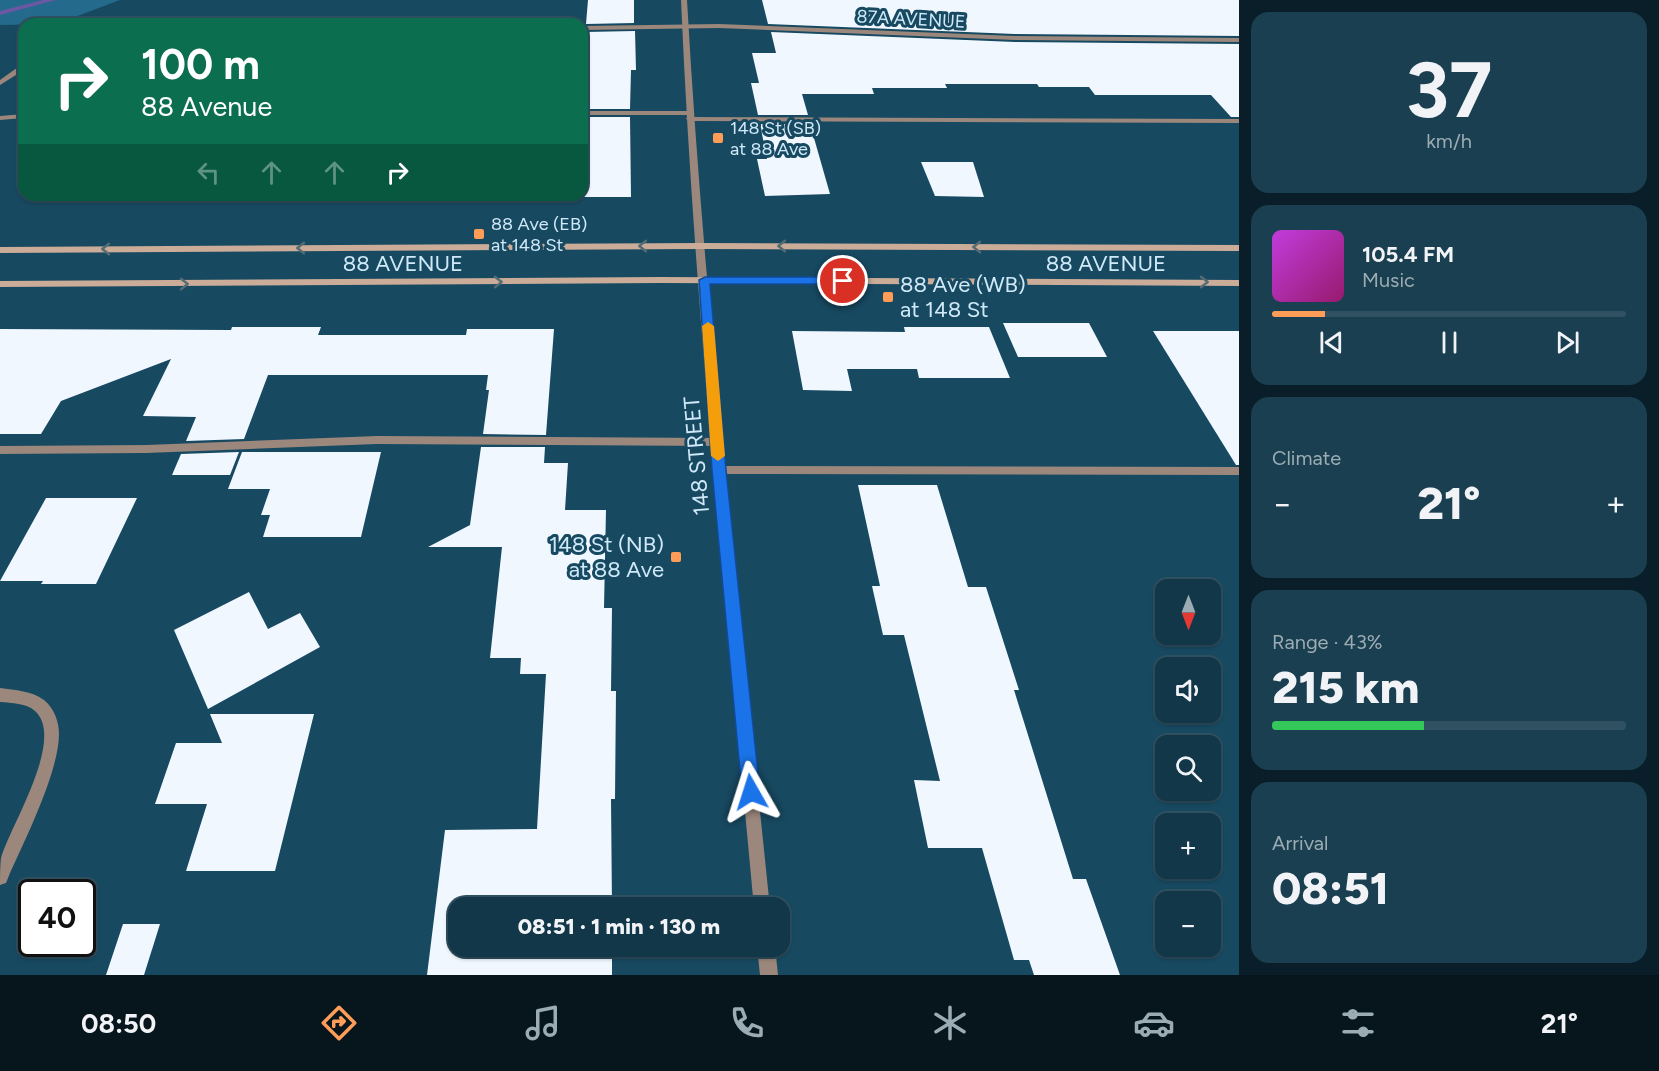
<!DOCTYPE html>
<meta charset="utf-8">
<style>
body{margin:0;font-family:Figtree,sans-serif;background:#1a3f50;color:#f1f3f6;height:100vh;display:flex;flex-direction:column;font-size:22px;white-space:nowrap}
*{box-sizing:border-box;margin:0}
p{font-size:20px;color:#9cacb4}
.icon{flex:none;width:33px;height:33px;fill:none;stroke:currentColor;stroke-width:2;stroke-linecap:round;stroke-linejoin:round}
.map{position:relative;flex:1;overflow:hidden}
.sheet{display:flex;flex-direction:column;gap:12px;padding:12px;background:#091e28;width:420px}
.sheet>*{flex:none}
.top-card{position:absolute;left:18px;top:18px;width:570px;height:183px;border-radius:18px;box-shadow:0 2px 4px #0004,0 0 0 2px #305161;background:#0b6e4f;color:#fff;overflow:hidden}
.needle{width:39px;rotate:180deg}
.fabs{position:absolute;left:1155px;top:579px;display:grid;gap:12px}
.fabs a{display:grid;place-items:center;width:66px;height:66px;border-radius:12px;background:#113749;box-shadow:0 2px 4px #0004,0 0 0 2px #305161;font-size:30px}
.speed{position:absolute;left:18px;top:879px;display:flex;gap:12px;font-size:30px;font-weight:700;text-align:center}
.speed>*{display:grid;place-content:center;width:78px;height:78px;border-radius:50%;background:#113749;box-shadow:0 2px 4px #0004,0 0 0 2px #305161;line-height:1}
.speed .limit{border:3px solid #111;border-radius:9px;background:#fff;color:#111}
.pin{position:absolute;display:grid;place-items:center;width:51px;height:51px;color:#fff;margin:-26px;border:3px solid #fff;border-radius:50%;box-shadow:0 2px 6px #0007}
.me{position:absolute;width:66px;margin:-33px;rotate:354deg;stroke-linejoin:round;filter:drop-shadow(0 0 4px #0008)}
.turn{display:flex;align-items:center;gap:21px;height:126px;padding:0 24px;font-size:27px}
.turn .icon{width:78px;height:78px;stroke-width:2.5}
.turn b{display:block;font-size:42px;line-height:51px}
.lanes{display:flex;align-items:center;height:57px;padding:0 24px;background:#0003;justify-content:center;gap:30px;direction:ltr}
.lanes .off{opacity:.35}
.big{font-size:45px;font-weight:800;line-height:1.1}
.sheet .tile{flex:1;display:flex;flex-direction:column;justify-content:center;gap:9px;min-width:0;padding:0 21px;border-radius:18px;background:#1a3f50}
.sheet .dial{align-items:center;gap:0}
.dial b{font-size:78px;line-height:1}
.song{display:flex;align-items:center;gap:18px}
.cover{width:72px;height:72px;border-radius:9px;background:linear-gradient(135deg,hsl(290 70% 55%),hsl(320 70% 35%))}
.played{height:6px;border-radius:3px;background:linear-gradient(90deg,#fe9c58 15%,#305161 15%)}
.keys{display:flex;justify-content:space-around;direction:ltr}
.heat{display:flex;justify-content:space-between;align-items:center;font-size:33px;direction:ltr}
.charge{height:9px;border-radius:4px;background:linear-gradient(90deg,#34c759 43%,#305161 0)}
.trip{position:absolute;left:448px;top:897px;width:342px;height:60px;border-radius:18px;background:#113749;box-shadow:0 2px 4px #0004,0 0 0 2px #305161;font-weight:800;line-height:60px;text-align:center}
.tab-bar{display:flex;height:96px;justify-content:space-around;align-items:center;background:#07161d;color:#9cacb4}
.tab-bar .icon{width:42px;height:42px}
.tab-bar .active{color:#fe9c58}
.tab-bar b{font-size:27px;color:#f1f3f6}
main{display:flex;flex:1;min-height:0}
.map>svg:first-child{display:block}
</style>
<main>
<div class="map">
<svg width="1239" height="975" viewBox="0 0 1239 975">
<rect width="100%" height="100%" fill="#174961"/>
<polygon fill="#236a8c" points="0,0 120,0 56,24 0,25"/>
<g fill="none" stroke-linecap="round" stroke-linejoin="round">
<polygon fill="#6b58a2" fill-rule="evenodd" points="43,0 56,0 0,15 0,11"/>
</g>
<g fill="#f0f7ff">
<polygon points="588,0 634,0 634,23 586,24"/>
<polygon points="762,0 1239,0 1239,36 1015,34 768,24"/>
<polygon points="635,31 636,70 631,70 630,109 582,109 585,32"/>
<polygon points="771,32 1015,42 1239,44 1239,117 1231,117 1211,95 1095,95 1089,87 1039,87 1037,84 945,84 947,88 872,88 874,94 802,94 808,115 758,115 751,83 759,83 752,53 776,53"/>
<polygon points="582,117 630,117 631,197 582,197"/>
<polygon points="760,124 810,124 830,194 765,196 757,159 767,159"/>
<polygon points="921,162 973,162 984,197 935,196"/>
<polygon points="1003,323 1089,323 1107,357 1018,357"/>
<polygon points="232,327 321,327 318,335 466,335 467,329 554,329 546,435 483,434 489,390 486,390 488,375 268,375 244,439 186,441 196,417 143,416 171,359 61,401 41,434 0,434 0,329 231,330"/>
<polygon points="904,327 989,327 1010,378 919,378 917,369 847,369 852,391 803,390 792,331 905,332"/>
<polygon points="1153,331 1239,331 1239,465 1236,465"/>
<polygon points="481,447 545,447 544,463 568,463 565,510 606,510 604,608 612,608 611,691 616,691 615,799 611,799 612,908 459,908 459,946 612,946 612,975 427,975 445,830 537,829 546,674 520,674 521,658 490,658 502,547 428,547 470,525"/>
<polygon points="239,452 230,475 172,475 181,454"/>
<polygon points="242,452 381,452 361,537 263,537 270,515 261,515 270,489 228,489"/>
<polygon points="858,485 937,485 968,587 986,587 1019,690 1014,690 1073,879 1086,879 1120,975 1034,975 1029,960 1014,960 982,848 928,848 914,780 940,781 904,635 883,635 872,586 880,586"/>
<polygon points="46,498 137,498 96,584 41,584 43,581 0,581"/>
<polygon points="249,592 268,629 300,613 320,647 208,709 174,630"/>
<polygon points="210,714 314,714 275,871 186,871 207,804 155,804 176,743 222,743"/>
<polygon points="123,924 160,924 144,975 106,975"/>
</g>
<g fill="none" stroke-linecap="round" stroke-linejoin="round">
<g fill="#9b877b" fill-rule="evenodd">
<polygon points="21,65 24,65 24,70 0,85 0,80"/>
<polygon points="582,111 690,111 694,113 690,115 582,115"/>
<polygon points="24,114 24,118 0,120 0,116"/>
<polygon points="687,117 1239,119 1239,123 690,121 686,119"/>
<polygon points="377,436 717,438 723,442 717,446 377,444 146,453 0,454 0,446 146,445"/>
<polygon points="719,466 1239,467 1239,475 719,474 713,470"/>
</g>
<g fill="#9b877b" fill-rule="evenodd">
<polygon points="116,22 119,24 110,24 111,23"/>
<polygon points="719,24 1015,36 1239,38 1239,42 1015,40 719,28 582,30 582,26"/>
<path d="M0 688C15 690 32 691 44 700 54 708 59 722 59 734 59 771 26 838 10 873L6 883 0 885C0 877 0 866 1 858 10 826 66 739 35 711 26 703 12 703 0 702Z"/>
</g>
<g fill="#9b877b" fill-rule="evenodd">
<path d="M681 0H687C704 303 739 605 770 908H754C726 605 694 303 681 0Z"/>
<polygon points="757,946 775,946 778,975 760,975"/>
</g>
<g fill="#cbac99" fill-rule="evenodd">
<polygon points="701,243 1239,245 1239,251 701,249 0,253 0,247"/>
<polygon points="660,277 1239,280 1239,286 660,283 0,287 0,281"/>
</g>
</g>
<defs><path id="oneway-chevron" d="M-2-3.5L2.5 0L-2 3.5" fill="none" stroke-width="1.6" stroke-linecap="round" stroke-linejoin="round" transform="scale(1.5)"/></defs>
<g stroke="#566c75">
<use href="#oneway-chevron" transform="translate(643 246) rotate(180)"/>
<use href="#oneway-chevron" transform="translate(782 246) rotate(-180)"/>
<use href="#oneway-chevron" transform="translate(977 247) rotate(-180)"/>
<use href="#oneway-chevron" transform="translate(301 248) rotate(180)"/>
<use href="#oneway-chevron" transform="translate(106 249) rotate(180)"/>
<use href="#oneway-chevron" transform="translate(498 282) rotate(-1)"/>
<use href="#oneway-chevron" transform="translate(1204 282)"/>
<use href="#oneway-chevron" transform="translate(184 284)"/>
</g>
<polygon fill="#1a73e8" stroke="#114b97" stroke-width="1.5" points="705,277 843,277 848,281 843,284 710,284 726,470 760,792 757,799 751,801 745,799 742,792 712,470 699,280"/>
<polygon fill="#f59e0b" points="708,322 714,326 725,456 718,461 711,456 702,326"/>
<g fill="#fe9c58" stroke="#174961" stroke-width="2">
<rect x="712" y="132" width="12" height="12" rx="3"/>
<rect x="473" y="228" width="12" height="12" rx="3"/>
<rect x="882" y="291" width="12" height="12" rx="3"/>
<rect x="670" y="551" width="12" height="12" rx="3"/>
</g>
<g text-anchor="middle" stroke-width="6" stroke-linejoin="round" paint-order="stroke">
<g font-size="18" fill="#d0e9f8" stroke="#174961">
<text transform="translate(911 19) rotate(3)" y="6">87A AVENUE</text>
</g>
<g font-size="18" fill="#d0e9f8" stroke="#174961" text-anchor="start">
<text x="730" y="134">148 St (SB)<tspan x="730" dy="21">at 88 Ave</tspan></text>
<text x="491" y="230">88 Ave (EB)<tspan x="491" dy="21">at 148 St</tspan></text>
</g>
<g font-size="22" fill="#d0e9f8" stroke="#174961">
<text x="403" y="271">88 AVENUE</text>
<text x="1106" y="271">88 AVENUE</text>
<text transform="translate(696 456) rotate(-95)" y="8">148 STREET</text>
</g>
<g font-size="22" fill="#d0e9f8" stroke="#174961" text-anchor="start">
<text x="900" y="292">88 Ave (WB)<tspan x="900" dy="25">at 148 St</tspan></text>
<text x="664" y="552" text-anchor="end">148 St (NB)<tspan x="664" dy="25">at 88 Ave</tspan></text>
</g>
</g>
</svg>
<div class="fabs">
<a><svg class="needle" viewBox="-14 -14 28 28"><path d="M0-13l5 13h-10z" fill="#e53935"/><path d="M0 13l5-13h-10z" fill="#9cacb4"/></svg></a>
<a><svg class="icon" aria-label="sound" viewBox="0 0 24 24"><path d="M4 9h4l5-4v14l-5-4H4zM17 9q2 3 0 6"/></svg></a>
<a><svg class="icon" aria-label="search" viewBox="0 0 24 24"><circle cx="10" cy="10" r="6"/><path d="M15 15l6 6"/></svg></a>
<a>+</a>
<a>−</a>
</div>
<div class="speed"><div class="limit">40</div></div>
<div class="pin" style="left:843px;top:281px;background:#d93025"><svg class="icon" aria-label="arrive" viewBox="0 0 24 24"><path d="M6 21V4h12l-3 4 3 4H6"/></svg></div>
<svg class="me" style="left:751px;top:792px" viewBox="-20 -20 40 40"><path d="M0-17L14 15 0 8-14 15z" fill="#1a73e8" stroke="#fff" stroke-width="4"/></svg>
<div class="trip">08:51 · 1 min · 130 m</div>
<div class="top-card">
<div class="turn"><svg class="icon" aria-label="right" viewBox="0 0 24 24"><path d="M7 20v-9h11M14 6l5 5-5 5"/></svg><div><b>100 m</b>88 Avenue</div></div>
<div class="lanes"><svg class="icon off" aria-label="left" viewBox="0 0 24 24"><path d="M17 20v-9H6M10 6l-5 5 5 5"/></svg><svg class="icon off" aria-label="ahead" viewBox="0 0 24 24"><path d="M12 20V5M6 11l6-6 6 6"/></svg><svg class="icon off" aria-label="ahead" viewBox="0 0 24 24"><path d="M12 20V5M6 11l6-6 6 6"/></svg><svg class="icon" aria-label="right" viewBox="0 0 24 24"><path d="M7 20v-9h11M14 6l5 5-5 5"/></svg></div>
</div>
</div>
<section class="sheet">
<div class="tile dial"><b>37</b><p>km/h</p></div>
<div class="tile">
<div class="song"><i class="cover"></i><div><b>105.4 FM</b><p>Music</p></div></div>
<div class="played"></div>
<div class="keys"><svg class="icon" aria-label="previous" viewBox="0 0 24 24"><path d="M18 5L8 12l10 7zM5 5v14"/></svg><svg class="icon" aria-label="pause" viewBox="0 0 24 24"><path d="M8 5v14M16 5v14"/></svg><svg class="icon" aria-label="next" viewBox="0 0 24 24"><path d="M6 5l10 7-10 7zM19 5v14"/></svg></div>
</div>
<div class="tile"><p>Climate</p>
<div class="heat"><a>−</a><b class="big">21°</b><a>+</a></div>
</div>
<div class="tile"><p>Range · 43%</p><b class="big">215 km</b><div class="charge"></div></div>
<div class="tile"><p>Arrival</p><b class="big">08:51</b></div>
</section>
</main>
<nav class="tab-bar">
<b>08:50</b>
<svg class="icon active" aria-label="directions" viewBox="0 0 24 24"><path d="M12 3l9 9-9 9-9-9zM9 14v-3h6M13 9l2 2-2 2"/></svg>
<svg class="icon" aria-label="music" viewBox="0 0 24 24"><path d="M9 18V5l10-2v13"/><circle cx="6" cy="18" r="3"/><circle cx="16" cy="16" r="3"/></svg>
<svg class="icon" aria-label="phone" viewBox="0 0 24 24"><path d="M5 4h4l2 5-3 2q2 4 5 5l2-3 5 2v4C11 20 4 13 5 4z"/></svg>
<svg class="icon" aria-label="climate" viewBox="0 0 24 24"><path d="M12 3v18M4 7l16 10M4 17L20 7"/></svg>
<svg class="icon" aria-label="car" viewBox="0 0 24 24"><path d="M5 17H2v-5l4-1 3-4h7l3 4 3 1v5h-3M9 17h6M6 11h13"/><circle cx="7" cy="17" r="2"/><circle cx="17" cy="17" r="2"/></svg>
<svg class="icon" aria-label="filters" viewBox="0 0 24 24"><path d="M4 7h16M4 17h16"/><circle cx="9" cy="7" r="2"/><circle cx="15" cy="17" r="2"/></svg>
<b>21°</b>
</nav>
